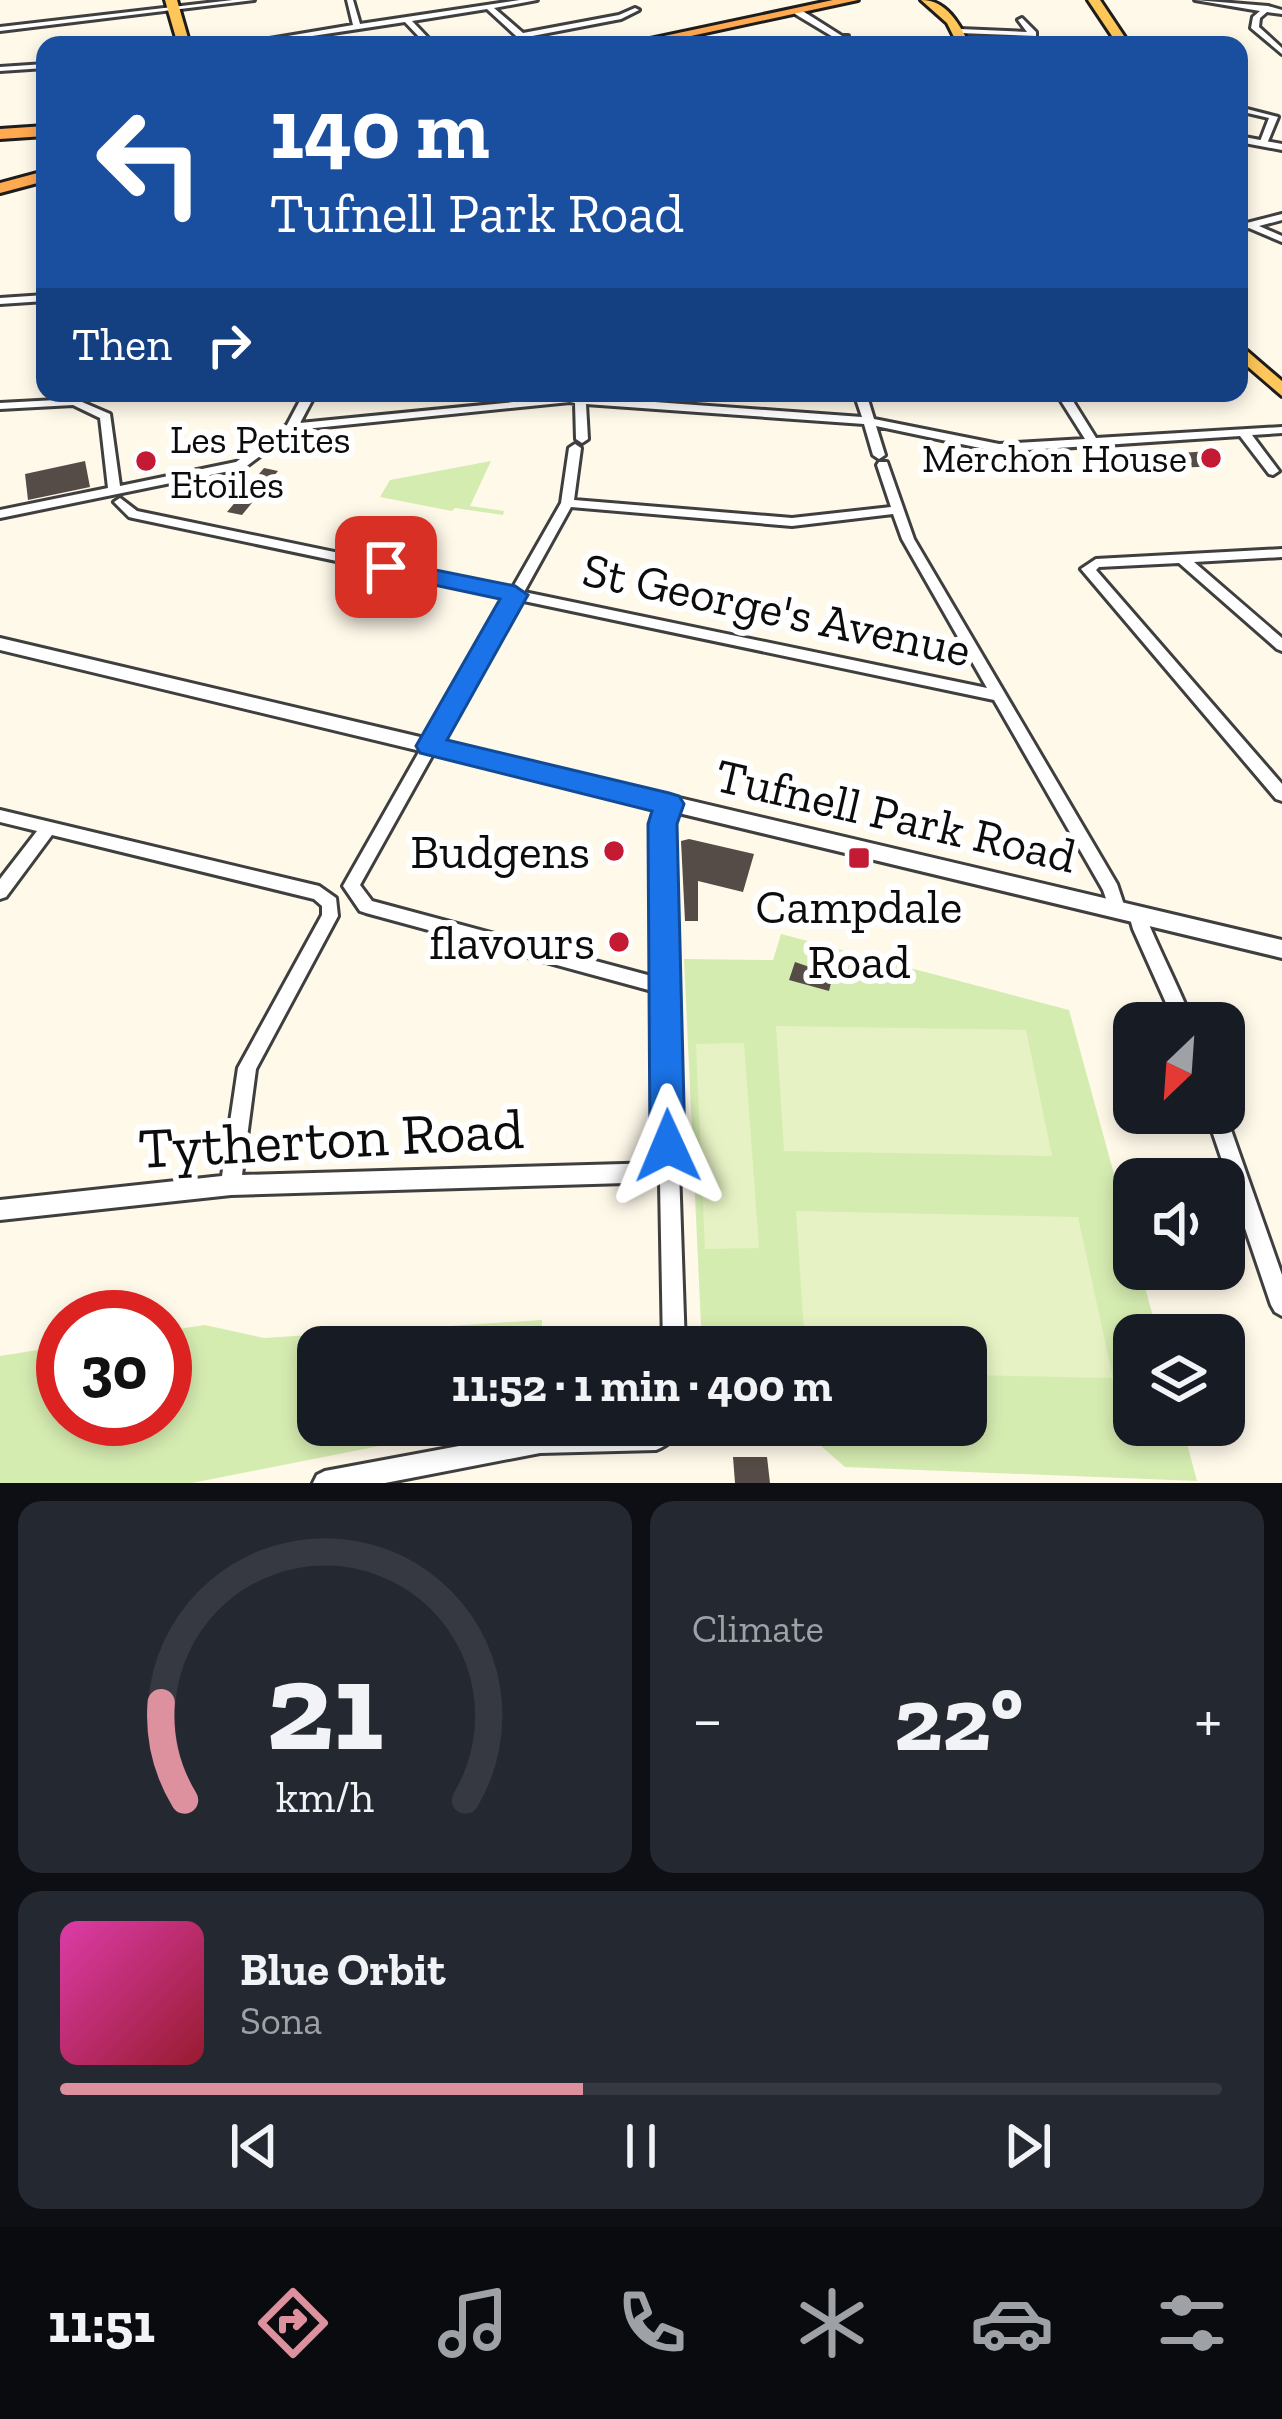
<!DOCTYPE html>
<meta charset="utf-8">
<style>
body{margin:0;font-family:"Zilla Slab",serif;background:#242831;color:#f1f3f6;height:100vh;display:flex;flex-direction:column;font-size:45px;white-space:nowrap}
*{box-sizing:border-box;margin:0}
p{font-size:39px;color:#9ea1a6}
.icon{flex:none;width:66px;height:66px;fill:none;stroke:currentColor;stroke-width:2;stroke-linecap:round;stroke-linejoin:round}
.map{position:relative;height:1483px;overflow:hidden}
.drawer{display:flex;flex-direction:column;gap:18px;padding:18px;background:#0d0f14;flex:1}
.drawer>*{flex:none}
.top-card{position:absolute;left:36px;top:36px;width:1212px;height:366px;border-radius:24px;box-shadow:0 6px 18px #0003;background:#1a4fa0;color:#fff;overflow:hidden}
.needle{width:78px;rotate:205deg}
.fabs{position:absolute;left:1113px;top:1002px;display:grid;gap:24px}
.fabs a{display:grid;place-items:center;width:132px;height:132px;border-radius:24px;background:#171b24;box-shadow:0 6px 18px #0003;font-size:60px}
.speed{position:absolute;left:36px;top:1290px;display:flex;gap:24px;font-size:60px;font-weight:700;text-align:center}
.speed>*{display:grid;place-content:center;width:156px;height:156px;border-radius:50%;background:#171b24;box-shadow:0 6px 18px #0003;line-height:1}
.speed .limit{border:18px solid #d22;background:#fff;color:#111}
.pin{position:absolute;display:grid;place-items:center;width:102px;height:102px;color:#fff;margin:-51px;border-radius:24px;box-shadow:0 6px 18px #0006}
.me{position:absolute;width:132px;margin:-66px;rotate:359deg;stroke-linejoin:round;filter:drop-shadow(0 0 9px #0008)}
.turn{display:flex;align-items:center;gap:42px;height:252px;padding:0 36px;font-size:54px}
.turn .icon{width:156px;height:156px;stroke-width:2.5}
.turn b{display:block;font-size:84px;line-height:102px}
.then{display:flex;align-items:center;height:114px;padding:0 36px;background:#0003;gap:24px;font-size:45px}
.big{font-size:90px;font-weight:700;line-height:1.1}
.drawer .widget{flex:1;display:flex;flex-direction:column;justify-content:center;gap:18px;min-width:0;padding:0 42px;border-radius:24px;background:#242831}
.drawer .dial{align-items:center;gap:0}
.dial svg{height:312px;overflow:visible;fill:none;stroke:#363941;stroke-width:7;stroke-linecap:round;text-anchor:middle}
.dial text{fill:#f1f3f6;stroke:none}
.song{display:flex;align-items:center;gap:36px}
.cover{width:144px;height:144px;border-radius:18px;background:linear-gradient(135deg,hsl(320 70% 55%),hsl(350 70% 35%))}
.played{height:12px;border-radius:6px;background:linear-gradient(90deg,#dd919e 45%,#363941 45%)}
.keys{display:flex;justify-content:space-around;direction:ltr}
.heat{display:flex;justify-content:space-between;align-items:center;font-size:66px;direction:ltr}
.drawer .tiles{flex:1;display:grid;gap:18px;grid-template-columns:1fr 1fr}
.widget:last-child{grid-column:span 2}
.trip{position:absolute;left:297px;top:1326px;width:690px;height:120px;border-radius:24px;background:#171b24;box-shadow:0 6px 18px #0003;font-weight:700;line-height:120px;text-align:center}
.tabs{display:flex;height:192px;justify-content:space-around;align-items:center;background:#090b0e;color:#9ea1a6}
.tabs .icon{width:84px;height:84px}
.tabs .current{color:#dd919e}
.tabs b{font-size:54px;color:#f1f3f6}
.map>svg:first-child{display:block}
</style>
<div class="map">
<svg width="1282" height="1483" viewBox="0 0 1282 1483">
<rect width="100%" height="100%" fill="#fff9ea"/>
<g fill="#d5ecb1">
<polygon points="491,461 470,506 504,511 503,515 455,508 452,511 380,497 390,480"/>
<polygon points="781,934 1069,1010 1134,1247 1134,1269 1140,1269 1158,1335 1134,1335 1134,1425 1182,1425 1197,1481 845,1467 797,1425 966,1425 966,1347 702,1347 684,959 773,960"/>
<polygon points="542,1320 541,1347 318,1347 318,1425 486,1425 192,1483 0,1483 0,1356 63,1346 63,1419 165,1419 165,1331 205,1325 264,1338"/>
</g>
<g fill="#e7f2c4">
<polygon points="776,1026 1026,1030 1052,1156 784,1151"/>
<polygon points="744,1043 759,1248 705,1249 696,1044"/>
<polygon points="796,1211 1078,1217 1113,1378 966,1375 966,1347 805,1347"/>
</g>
<g fill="#554b47">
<polygon points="1210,451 1220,466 1175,468 1166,454"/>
<polygon points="85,461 90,487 28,500 25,474"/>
<polygon points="264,468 278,471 242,515 227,512"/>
<polygon points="689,839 754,854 743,892 698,881 698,921 685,921 681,841"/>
<polygon points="795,962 833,975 829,991 789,980"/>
<polygon points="733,1457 767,1457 770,1483 735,1483"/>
</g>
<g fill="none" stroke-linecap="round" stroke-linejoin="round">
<g stroke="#3f3f3f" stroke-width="6">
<g id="minor">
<polygon points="233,0 254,0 0,31 0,27"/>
<polygon points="347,0 353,0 360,24 520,0 537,0 494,8 523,33 619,15 635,8 639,10 621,19 527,37 533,43 530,45 526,45 487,9 412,21 431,41 427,45 418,45 423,41 405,22 253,45 234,45 353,25"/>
<polygon points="1195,0 1268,6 1282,10 1282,14 1267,12 1260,18 1259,27 1282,48 1282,54 1251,28 1253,17 1260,11"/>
<polygon points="795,10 801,10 842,36 848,36 847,40 855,45 846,45 840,41 811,45 835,38 795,14"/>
<polygon points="1022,18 1036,32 1036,36 960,33 956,31 960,29 1027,32 1018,20"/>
<polygon points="45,64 45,68 0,71 0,67"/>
<polygon points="1239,107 1278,117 1266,146 1259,144 1269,118 1239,111"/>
<polygon points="1282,214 1282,220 1259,226 1282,236 1282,242 1249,228 1239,231 1239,225"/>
<polygon points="45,295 45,301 0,304 0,298"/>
<polygon points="304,393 316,393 300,423 575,396 574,393 586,393 586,397 862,417 854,393 866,393 874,419 999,444 1085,439 1056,393 1068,393 1096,438 1282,427 1282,433 1252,435 1279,471 1273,475 1269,474 1240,436 999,452 876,426 885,455 879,459 873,455 864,424 586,404 588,439 582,443 576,439 575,403 570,402 295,430 244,468 0,518 0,510 108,488 100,418 73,405 0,409 0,403 75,399 110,414 120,486 236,462 287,425"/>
<path d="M575 444 581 448 574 500 792 518 891 507 877 465 879 462H887L914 539 1117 884 1126 911 1124 916 1118 918 1112 916 1103 890 994 700 519 600 360 885 372 901 655 977 654 824 663 800H675L677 804 670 824V900L685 1347H663L660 1182 231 1195 0 1220V1200L222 1176 238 1068 322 915V906L314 899 52 835 6 897 0 899V879L37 831 0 822V810L319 886 336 898 338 916 256 1069 242 1175 659 1163 656 992 366 913 360 911 343 886 507 597 133 518 129 517 114 502 120 498 137 511 512 589 561 503 569 448ZM571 507 792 526 893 514 902 539 987 688 524 592Z"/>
<polygon points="1282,549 1282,557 1194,562 1282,638 1282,651 1277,649 1179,563 1099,567 1096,570 1282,784 1282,801 1276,799 1081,569 1096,559"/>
<path d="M1137 908 1143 910C1158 948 1178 985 1193 1023H1175L1133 929 1129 915 1131 910Z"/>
<polygon points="1224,1110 1282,1275 1282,1316 1275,1312 1271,1305 1206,1113 1224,1113"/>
<path d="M655 1425H683C678 1437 668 1445 656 1450L540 1453 385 1483H313L317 1475 325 1471 540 1431 652 1428Z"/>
</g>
</g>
<g stroke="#3f3f3f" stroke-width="6">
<g id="tertiary">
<polygon points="1239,136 1282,144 1282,150 1239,142"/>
<polygon points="0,638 1282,940 1282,958 0,650"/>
</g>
</g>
<g stroke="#1d1d1d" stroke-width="6">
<g id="primary">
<polygon points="165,0 177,0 190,45 178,45"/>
<path d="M921 0C947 0 959 24 970 45H958L947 23Z"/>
<polygon points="1088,0 1100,0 1130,45 1118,45"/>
<polygon points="1239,344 1282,381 1282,396 1239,359"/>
</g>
</g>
<g stroke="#1d1d1d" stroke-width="6">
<g id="trunk">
<polygon points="833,0 858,0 649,45 622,45"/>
<polygon points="45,126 45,136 0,139 0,129"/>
<polygon points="45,171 45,181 0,193 0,183"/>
</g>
</g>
<use href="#minor" fill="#fff" fill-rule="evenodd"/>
<use href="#tertiary" fill="#fff" fill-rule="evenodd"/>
<use href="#primary" fill="#ffc75a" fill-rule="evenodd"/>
<use href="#trunk" fill="#ffa951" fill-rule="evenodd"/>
</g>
<polygon fill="#1a73e8" stroke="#114b97" stroke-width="3" points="386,560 515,586 528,595 447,740 669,793 679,796 684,804 677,824 685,1146 680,1158 668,1163 655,1158 650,1146 648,824 652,811 420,753 416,746 500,599 378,573 378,562"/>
<g fill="#c51a33" stroke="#fff" stroke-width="4.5">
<circle cx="1211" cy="458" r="12"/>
<circle cx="146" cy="461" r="12"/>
<circle cx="614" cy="851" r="12"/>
<rect x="847" y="846" width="24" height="24" rx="6"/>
<circle cx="619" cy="942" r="12"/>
</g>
<g text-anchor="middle" stroke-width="12" stroke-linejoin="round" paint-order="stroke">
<g font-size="39" fill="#0c0c0c" stroke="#fff" text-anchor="start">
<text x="170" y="453">Les Petites<tspan x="170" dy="45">Etoiles</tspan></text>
<text x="1187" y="472" text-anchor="end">Merchon House</text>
</g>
<g font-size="48" fill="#0c0c0c" stroke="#fff">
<text transform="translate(777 609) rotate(12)" y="17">St George's Avenue</text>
<text transform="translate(896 815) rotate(13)" y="17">Tufnell Park Road</text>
</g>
<g font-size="48" fill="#0c0c0c" stroke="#fff" text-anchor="end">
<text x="590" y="868">Budgens</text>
<text x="859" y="923" text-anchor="middle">Campdale<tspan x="859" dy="55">Road</tspan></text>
<text x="595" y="959">flavours</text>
</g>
<g font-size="57" fill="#0c0c0c" stroke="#fff">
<text transform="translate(331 1138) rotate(-3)" y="20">Tytherton Road</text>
</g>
</g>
</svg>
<div class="fabs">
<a><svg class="needle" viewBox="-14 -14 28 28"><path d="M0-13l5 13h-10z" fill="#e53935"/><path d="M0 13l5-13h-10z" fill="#9ea1a6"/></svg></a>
<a><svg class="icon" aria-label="sound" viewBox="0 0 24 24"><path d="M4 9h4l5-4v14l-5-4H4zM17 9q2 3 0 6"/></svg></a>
<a><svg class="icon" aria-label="layers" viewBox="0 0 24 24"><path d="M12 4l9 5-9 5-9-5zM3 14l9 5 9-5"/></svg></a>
</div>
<div class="speed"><div class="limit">30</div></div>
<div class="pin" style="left:386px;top:567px;background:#d93025"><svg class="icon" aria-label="arrive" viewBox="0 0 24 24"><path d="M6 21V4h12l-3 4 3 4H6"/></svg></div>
<svg class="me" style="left:668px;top:1146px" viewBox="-20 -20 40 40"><path d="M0-17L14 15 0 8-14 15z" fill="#1a73e8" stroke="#fff" stroke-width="4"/></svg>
<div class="trip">11:52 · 1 min · 400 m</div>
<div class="top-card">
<div class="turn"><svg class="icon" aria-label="left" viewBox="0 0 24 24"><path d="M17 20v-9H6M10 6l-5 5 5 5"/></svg><div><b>140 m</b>Tufnell Park Road</div></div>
<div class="then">Then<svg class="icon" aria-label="right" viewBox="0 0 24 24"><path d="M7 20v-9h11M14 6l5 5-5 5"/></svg></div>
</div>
</div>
<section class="drawer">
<div class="tiles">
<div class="widget dial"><svg viewBox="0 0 100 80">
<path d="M14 69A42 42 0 1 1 86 69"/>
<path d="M14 69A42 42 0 0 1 8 44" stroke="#dd919e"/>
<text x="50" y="56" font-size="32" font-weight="700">21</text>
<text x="50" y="72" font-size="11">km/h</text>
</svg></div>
<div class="widget"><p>Climate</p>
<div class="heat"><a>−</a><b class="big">22°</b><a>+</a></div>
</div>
<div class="widget">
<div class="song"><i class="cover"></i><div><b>Blue Orbit</b><p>Sona</p></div></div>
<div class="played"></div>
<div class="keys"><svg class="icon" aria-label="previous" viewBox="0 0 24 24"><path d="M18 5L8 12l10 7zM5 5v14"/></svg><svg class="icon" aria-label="pause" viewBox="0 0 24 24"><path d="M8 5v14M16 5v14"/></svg><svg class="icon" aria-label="next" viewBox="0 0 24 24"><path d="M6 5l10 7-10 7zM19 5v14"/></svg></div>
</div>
</div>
</section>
<nav class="tabs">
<b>11:51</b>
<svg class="icon current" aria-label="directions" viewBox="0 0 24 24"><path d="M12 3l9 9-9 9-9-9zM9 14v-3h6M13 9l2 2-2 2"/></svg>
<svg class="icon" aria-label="music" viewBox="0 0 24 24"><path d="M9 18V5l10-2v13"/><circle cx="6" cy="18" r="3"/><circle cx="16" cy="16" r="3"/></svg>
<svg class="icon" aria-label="phone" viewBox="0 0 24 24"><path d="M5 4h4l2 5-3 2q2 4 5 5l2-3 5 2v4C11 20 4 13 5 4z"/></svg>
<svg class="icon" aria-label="climate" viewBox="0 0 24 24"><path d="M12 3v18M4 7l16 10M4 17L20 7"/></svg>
<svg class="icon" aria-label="car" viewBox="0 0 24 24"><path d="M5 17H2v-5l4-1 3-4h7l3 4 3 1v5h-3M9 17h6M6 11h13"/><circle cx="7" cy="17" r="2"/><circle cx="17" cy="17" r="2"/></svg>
<svg class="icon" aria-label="filters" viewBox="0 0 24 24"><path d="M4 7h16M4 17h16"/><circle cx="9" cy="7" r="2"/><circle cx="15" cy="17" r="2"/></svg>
</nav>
